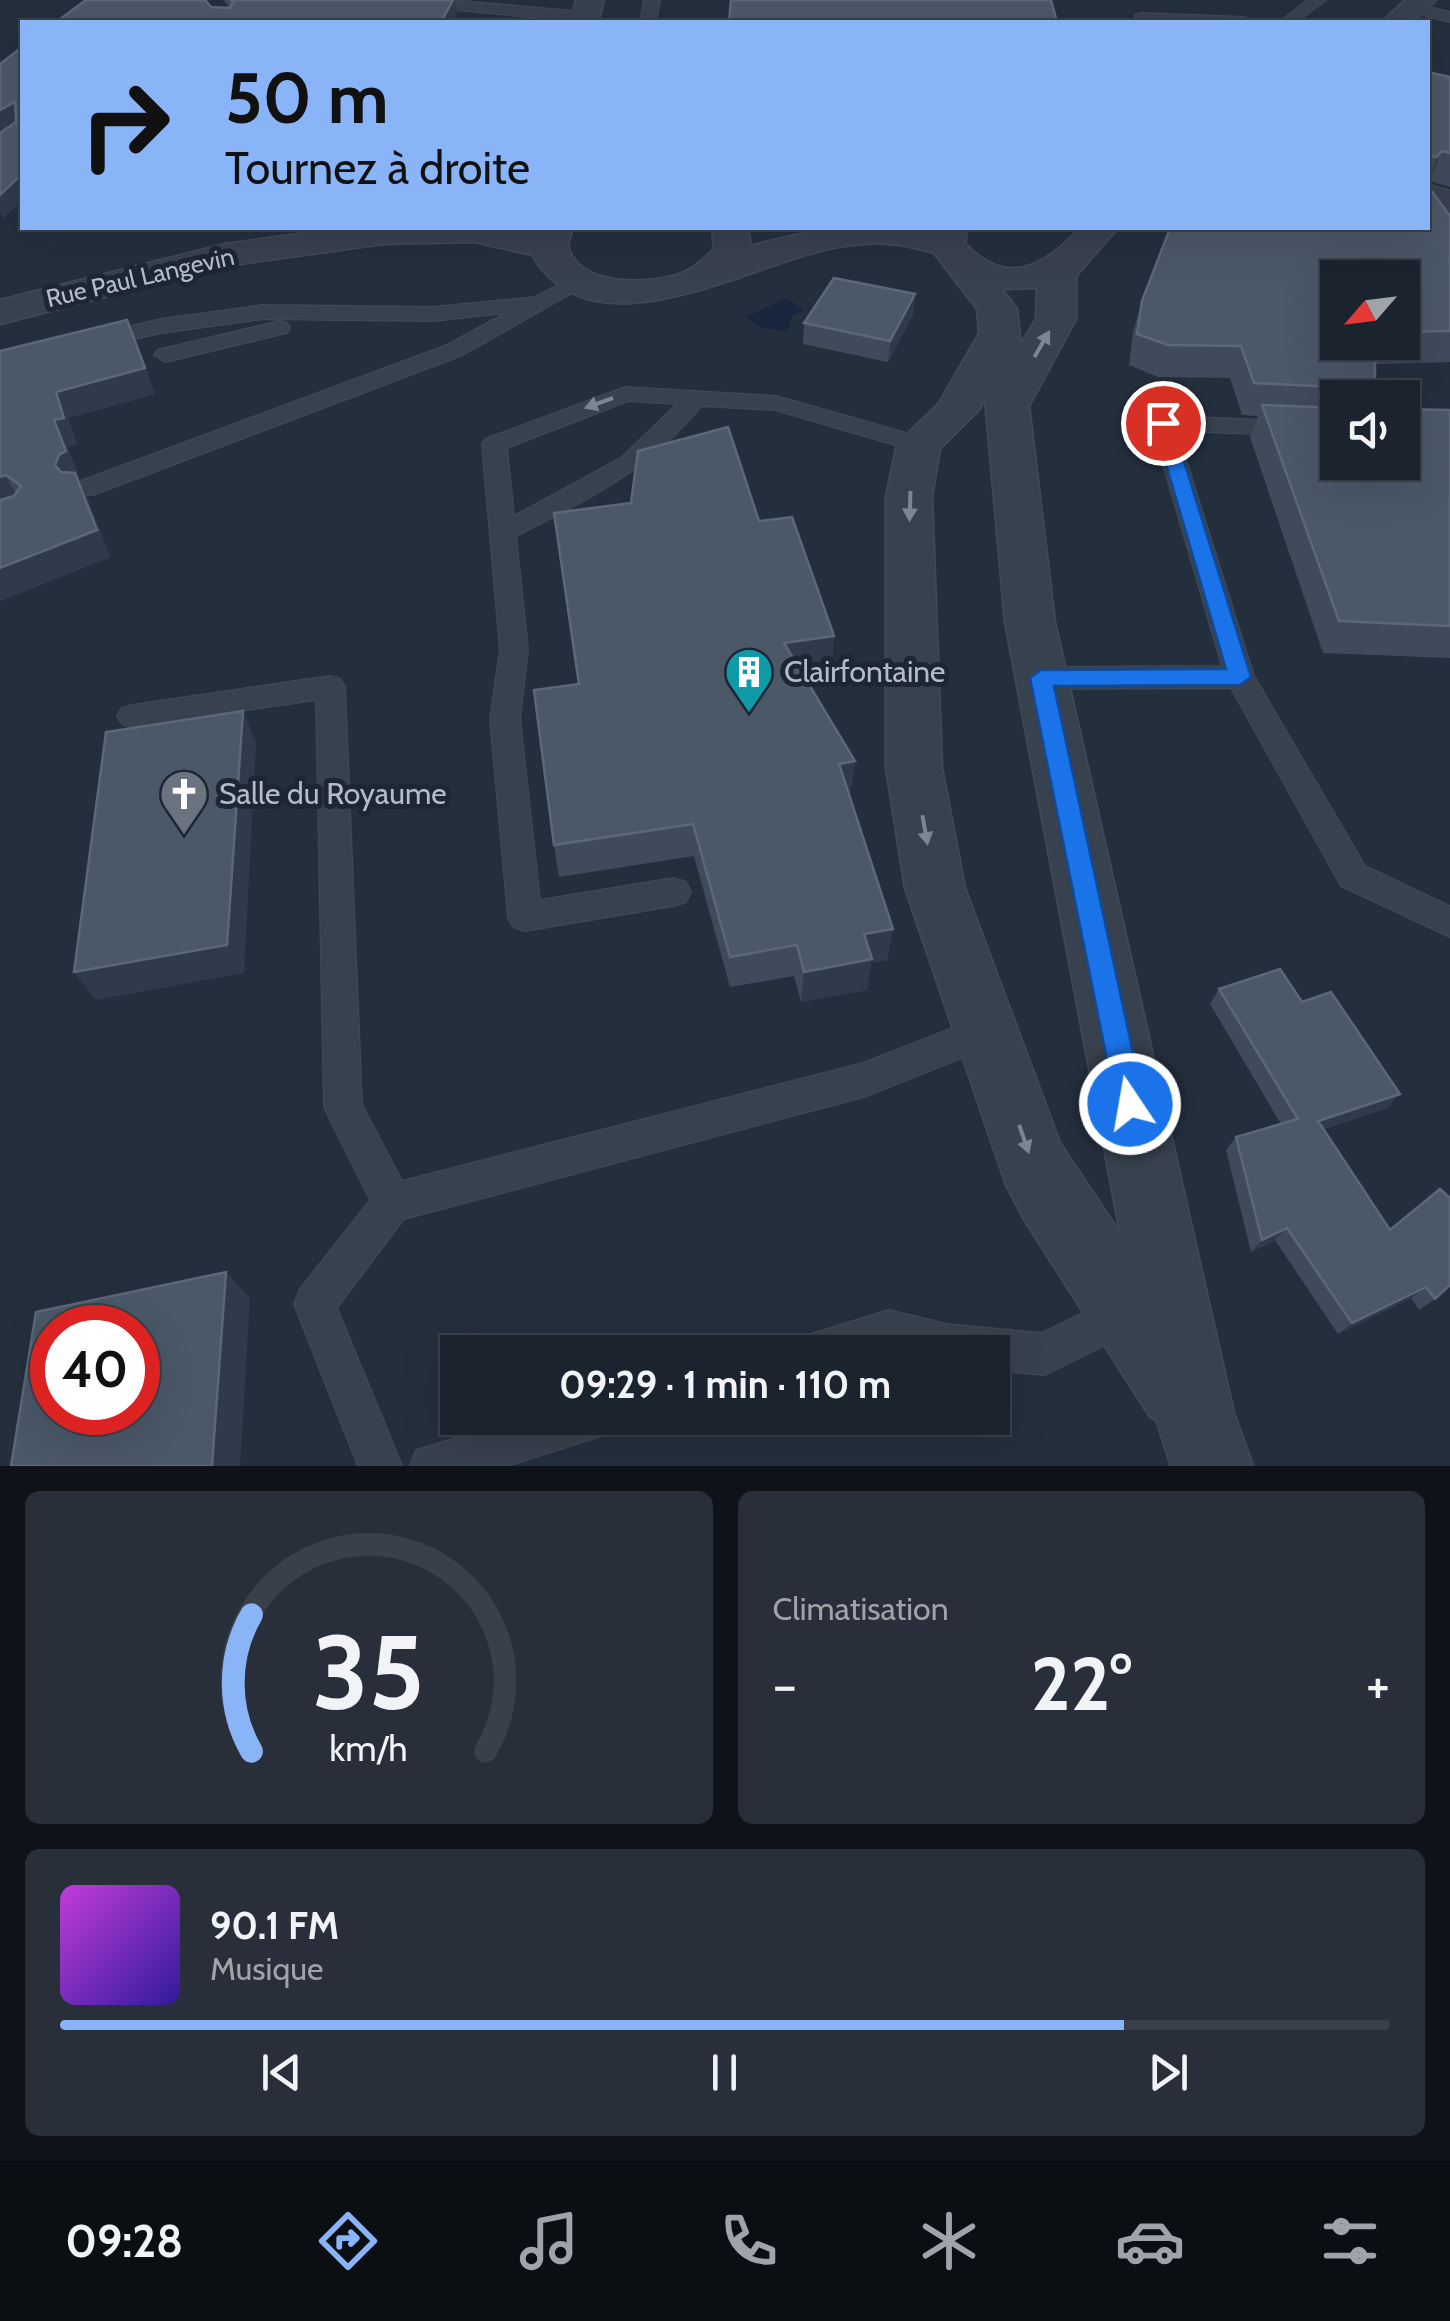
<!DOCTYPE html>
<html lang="fr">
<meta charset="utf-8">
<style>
body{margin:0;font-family:Cabin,sans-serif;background:#282f3a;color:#f1f3f6;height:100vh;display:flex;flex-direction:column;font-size:38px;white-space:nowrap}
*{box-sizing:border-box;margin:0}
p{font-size:32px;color:#a0a4aa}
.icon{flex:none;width:55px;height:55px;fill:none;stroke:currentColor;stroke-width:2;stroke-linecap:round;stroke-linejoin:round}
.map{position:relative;height:1466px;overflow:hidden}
.drawer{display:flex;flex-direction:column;gap:25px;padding:25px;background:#0f1319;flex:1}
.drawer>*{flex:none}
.banner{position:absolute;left:20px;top:20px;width:1410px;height:210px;border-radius:0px;box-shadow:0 10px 40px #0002,0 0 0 2px #39404a;background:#8ab4f8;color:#111;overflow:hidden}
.needle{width:65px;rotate:242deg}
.controls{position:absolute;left:1320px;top:260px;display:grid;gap:20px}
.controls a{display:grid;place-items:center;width:100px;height:100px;border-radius:0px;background:#1b232e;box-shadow:0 10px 40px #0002,0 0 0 2px #39404a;font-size:50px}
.speed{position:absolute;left:30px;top:1305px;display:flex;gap:20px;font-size:50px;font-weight:700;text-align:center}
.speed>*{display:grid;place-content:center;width:130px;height:130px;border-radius:50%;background:#1b232e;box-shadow:0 10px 40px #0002,0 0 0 2px #39404a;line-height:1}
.speed .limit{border:15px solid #d22;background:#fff;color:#111}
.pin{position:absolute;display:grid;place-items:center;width:85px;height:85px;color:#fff;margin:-42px;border:5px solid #fff;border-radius:50%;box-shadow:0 2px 10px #0007}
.me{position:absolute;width:110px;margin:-55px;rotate:348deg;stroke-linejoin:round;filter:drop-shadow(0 0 8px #0008)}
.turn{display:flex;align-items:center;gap:35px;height:210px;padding:0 40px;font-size:45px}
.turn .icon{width:130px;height:130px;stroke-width:2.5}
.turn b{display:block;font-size:70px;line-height:85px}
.big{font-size:75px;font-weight:800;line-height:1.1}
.drawer .tile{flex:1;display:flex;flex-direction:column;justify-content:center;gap:15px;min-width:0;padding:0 35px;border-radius:15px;background:#282f3a}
.drawer .dial{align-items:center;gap:0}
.dial svg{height:260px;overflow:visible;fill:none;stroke:#39404a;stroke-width:7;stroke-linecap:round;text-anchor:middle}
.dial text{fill:#f1f3f6;stroke:none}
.song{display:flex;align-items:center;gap:30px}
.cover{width:120px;height:120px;border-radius:15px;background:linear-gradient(135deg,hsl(290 70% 55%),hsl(250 70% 35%))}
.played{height:10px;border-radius:5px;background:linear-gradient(90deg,#8ab4f8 80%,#39404a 80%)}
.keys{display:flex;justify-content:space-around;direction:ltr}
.heat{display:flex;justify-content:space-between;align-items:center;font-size:55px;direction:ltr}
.drawer .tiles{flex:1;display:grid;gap:25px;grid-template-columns:1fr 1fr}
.tile:last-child{grid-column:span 2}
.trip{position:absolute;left:440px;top:1335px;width:570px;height:100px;border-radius:0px;background:#1b232e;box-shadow:0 10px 40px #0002,0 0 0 2px #39404a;font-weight:800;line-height:100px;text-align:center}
.dock{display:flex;height:160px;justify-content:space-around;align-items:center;background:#0b0e12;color:#a0a4aa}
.dock .icon{width:70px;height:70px}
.dock .on{color:#8ab4f8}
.dock b{font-size:45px;color:#f1f3f6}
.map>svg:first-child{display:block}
</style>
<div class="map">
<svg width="1450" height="1466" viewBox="0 0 1450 1466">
<rect width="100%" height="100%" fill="#242f3e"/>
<polygon fill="#17263c" points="787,298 804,310 792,316 788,331 760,328 746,317"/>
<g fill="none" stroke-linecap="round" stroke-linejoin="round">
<g stroke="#414a57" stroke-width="2">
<g id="service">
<polygon points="393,0 452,0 585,12 593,17 585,22 401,5"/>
<polygon points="644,0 660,0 656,22 640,22"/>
<polygon points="1308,0 1326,0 1297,22 1279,22"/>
<polygon points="1413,3 1450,12 1450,22 1407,11 1405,8"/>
<polygon points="1141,13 1245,17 1253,22 1135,21 1135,15"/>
<polygon points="579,275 586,277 590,281 586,285 463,355 93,495 75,495 71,489 75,483 447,345 506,313 433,321 263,319 161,333 93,349 82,342 85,337 161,319 263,305 433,307 535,297"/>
<polygon points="279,321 287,323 290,328 287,333 165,362 154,355 157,350"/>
<path d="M625 387 776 396 928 439 931 444 919 452 775 410 701 406C650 469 587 501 516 536L528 650 520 719 540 900 674 878 686 882 691 892 686 902 674 906 525 931 513 927 508 917 490 719 500 650 482 444 485 439ZM628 401 677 404 621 458 514 516 507 448Z"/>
<polygon points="1163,416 1338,423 1338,437 1177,431 1254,676 1365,866 1450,906 1450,937 1341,886 1231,688 1041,689 1031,686 1027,678 1031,670 1041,667 1222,666 1151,423"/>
<polygon points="330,676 340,679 345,687 362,1105 402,1181 863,1063 986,1015 999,1019 1004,1031 999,1043 864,1097 404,1219 337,1308 402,1466 358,1466 294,1304 300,1289 370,1200 324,1107 316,700 132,727 122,724 117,716 122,708 132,705"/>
<polygon points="1127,1291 1142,1297 1148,1312 1142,1327 1044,1375 992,1370 992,1352 795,1352 801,1337 889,1310 947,1324 1042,1333"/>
<polygon points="523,1418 618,1418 611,1433 507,1466 410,1466 416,1450"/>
</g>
</g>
<g stroke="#414a57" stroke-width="3">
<g id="minor">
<polygon points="576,0 604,0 598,22 570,22"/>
<polygon points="1428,185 1450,191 1450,213 1428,207"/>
<path d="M342 228H509L534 233 537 228H573L568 245C577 287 650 285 682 273 694 268 704 259 714 249L712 228H748L751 246C819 226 890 219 959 236L965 244 959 252C938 257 920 248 899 245 881 242 863 244 845 246 757 258 595 363 532 255L474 242 383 244 226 266 0 324V300L225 244Z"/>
<polygon points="999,320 1013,323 1019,332 979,410 940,449 932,496 942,768 965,888 1060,1143 1206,1361 1217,1389 1206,1417 1178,1428 1150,1417 1025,1221 1006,1185 905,888 886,768 886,496 897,444 939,403 985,323"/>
</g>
</g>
<g stroke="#414a57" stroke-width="3">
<g id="tertiary">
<polygon points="1405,0 1436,0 1413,22 1382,22"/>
<path d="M932 228H968L965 243C1007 289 1046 265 1080 228H1118L1076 276V319L1029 406 1055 622 1234 1413 1253 1466H1171L1154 1413 1005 622 977 309 927 244ZM1037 288 1036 319 1021 344 1017 309 1002 289Z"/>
</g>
</g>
<use href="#service" fill="#38414e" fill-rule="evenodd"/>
<use href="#minor" fill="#38414e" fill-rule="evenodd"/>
<use href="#tertiary" fill="#38414e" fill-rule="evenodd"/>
</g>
<g fill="#3f4b5c" fill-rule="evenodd">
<polygon points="224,0 453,0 457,14 453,22 56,22 211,7 229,8"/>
<polygon points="1428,72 1450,77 1450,187 1429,181 1428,183"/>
<path d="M1450 216V362L1375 364V398H1338V462L1450 410V658L1323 653 1250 437 1258 416 1242 415 1230 378 1158 377 1129 365 1133 332 1142 301ZM1402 278V342H1338Z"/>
<polygon points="915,294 913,315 888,362 803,344 804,323"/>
<polygon points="127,320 155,394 68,418 77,444 67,447 79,477 77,478 88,500 110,557 0,601 0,351"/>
<polygon points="759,521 834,636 831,670 803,675 855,761 850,794 849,794 893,929 887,960 871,963 867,990 801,1002 794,976 730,987 694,856 559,877 554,845 578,684"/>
<polygon points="1219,989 1302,1002 1387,1108 1324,1129 1435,1299 1419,1310 1411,1298 1338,1334 1275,1240 1251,1252 1226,1150 1236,1137 1281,1124 1210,1004"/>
</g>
<g fill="#2f3b4b">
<polygon points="453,0 455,0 457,14 453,22 441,22"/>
<polygon points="15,102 22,120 0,134 0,110"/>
<polygon points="1442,151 1429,181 1428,183 1437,157"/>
<polygon points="22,174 22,201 3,219 0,212 0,195"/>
<polygon points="915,294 913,315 888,362 890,341"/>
<polygon points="127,320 155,394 68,418 77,444 67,447 79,477 77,478 88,500 110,557 0,601 0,568 68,491 55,465 56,392"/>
<polygon points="6,475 20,502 0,506 0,477"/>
<polygon points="834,636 831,670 782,678 784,643"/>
<polygon points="243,711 256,743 244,973 96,1000 74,972"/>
<polygon points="855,761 850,794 835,797 839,764"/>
<polygon points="893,929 887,960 871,963 867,990 801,1002 804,972 864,934"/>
<polygon points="1400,1094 1387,1108 1307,1134 1318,1121"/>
<polygon points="1287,1228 1275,1240 1251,1252 1262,1240"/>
<polygon points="226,1272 250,1298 240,1466 212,1466"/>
<polygon points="1426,1287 1411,1298 1338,1334 1352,1323"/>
</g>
<g fill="#4b5868" stroke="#5c6777" stroke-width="2.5" fill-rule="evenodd">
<polygon points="86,0 205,0 211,7 230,8 233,2 231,0 453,0 441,22 202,22 195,19 191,22 56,22"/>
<polygon points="731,0 1051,0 1057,22 729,22"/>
<polygon points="22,47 22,174 0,195 0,133 16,122 15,102 0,110 0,64"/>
<polygon points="1428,72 1450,77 1450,153 1442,151 1437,157 1428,155"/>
<polygon points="1428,186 1450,216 1450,331 1402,332 1402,278 1338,278 1338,342 1375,342 1375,398 1356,398 1355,388 1254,383 1241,346 1168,345 1137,334 1142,301 1169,231 1172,228 1428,228"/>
<polygon points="834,278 915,294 890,341 804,323"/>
<polygon points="127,320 145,368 56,392 64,418 54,420 66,451 59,455 55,465 61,472 75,473 97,530 0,568 0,500 14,496 21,486 6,475 0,477 0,351"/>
<polygon points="1262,405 1338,408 1338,462 1402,462 1402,409 1450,410 1450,626 1339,621"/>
<polygon points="728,427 759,521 792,517 834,636 784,643 855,761 839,764 893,929 864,934 872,959 804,972 797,945 730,957 693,824 554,845 534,690 579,684 554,513 631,503 638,451"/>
<polygon points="243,711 227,945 74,972 106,732"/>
<polygon points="1280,969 1302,1002 1331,992 1400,1094 1318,1121 1390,1230 1440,1189 1450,1198 1450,1285 1435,1299 1426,1287 1352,1323 1287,1228 1262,1240 1236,1137 1298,1119 1219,989"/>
<path d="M226 1272 212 1466H11L36 1312ZM52 1328H138V1412H52Z"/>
</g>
<defs><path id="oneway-solid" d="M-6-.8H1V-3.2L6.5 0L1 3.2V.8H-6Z" transform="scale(2.5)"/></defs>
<g fill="#7c8592">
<use href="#oneway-solid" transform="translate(1042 344) rotate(-60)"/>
<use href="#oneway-solid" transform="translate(599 403) rotate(160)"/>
<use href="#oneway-solid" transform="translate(910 506) rotate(92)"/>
<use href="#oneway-solid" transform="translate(925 830) rotate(80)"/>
<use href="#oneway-solid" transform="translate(1024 1139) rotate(71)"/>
</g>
<polygon fill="#1a73e8" stroke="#114b97" stroke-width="2.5" points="1163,417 1172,423 1251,677 1240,685 1054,686 1144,1104 1140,1113 1130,1117 1120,1113 1116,1104 1030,678 1041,670 1226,669 1154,423"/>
<defs>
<g id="building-pin" transform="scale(2.5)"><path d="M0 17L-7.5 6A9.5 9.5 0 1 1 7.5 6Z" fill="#0f9aa8" stroke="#1d2633"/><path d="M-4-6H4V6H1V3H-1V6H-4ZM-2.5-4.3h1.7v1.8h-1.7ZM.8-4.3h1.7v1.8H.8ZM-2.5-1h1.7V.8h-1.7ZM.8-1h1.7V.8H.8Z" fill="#fff"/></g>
<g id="church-pin" transform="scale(2.5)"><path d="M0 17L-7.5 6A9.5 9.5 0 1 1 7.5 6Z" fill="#6b7280" stroke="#1d2633"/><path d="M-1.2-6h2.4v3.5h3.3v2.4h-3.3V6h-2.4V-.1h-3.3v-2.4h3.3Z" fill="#fff"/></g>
</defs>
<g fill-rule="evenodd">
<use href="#building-pin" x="749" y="672"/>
<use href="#church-pin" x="184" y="794"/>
</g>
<g text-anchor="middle" stroke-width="10" stroke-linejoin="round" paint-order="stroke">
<g font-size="25" fill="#b4bcc9" stroke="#1d2633">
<text transform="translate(140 277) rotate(-13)" y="9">Rue Paul Langevin</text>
</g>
<g font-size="30" fill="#b4bcc9" stroke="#1d2633" text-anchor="start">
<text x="784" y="682">Clairfontaine</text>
<text x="219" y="804">Salle du Royaume</text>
</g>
</g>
</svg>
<div class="controls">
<a><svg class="needle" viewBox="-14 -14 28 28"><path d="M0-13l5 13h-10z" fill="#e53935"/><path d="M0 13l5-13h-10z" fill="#a0a4aa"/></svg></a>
<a><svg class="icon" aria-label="sound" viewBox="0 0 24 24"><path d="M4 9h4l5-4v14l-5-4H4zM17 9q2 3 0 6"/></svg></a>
</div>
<div class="speed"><div class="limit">40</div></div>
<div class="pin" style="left:1163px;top:423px;background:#d93025"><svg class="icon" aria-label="arrive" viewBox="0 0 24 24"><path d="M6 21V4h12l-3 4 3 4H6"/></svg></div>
<svg class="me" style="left:1130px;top:1104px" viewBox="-20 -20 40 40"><circle r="17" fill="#1a73e8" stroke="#fff" stroke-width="3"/><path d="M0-11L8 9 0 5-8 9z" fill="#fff"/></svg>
<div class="trip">09:29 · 1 min · 110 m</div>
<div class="banner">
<div class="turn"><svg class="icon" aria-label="right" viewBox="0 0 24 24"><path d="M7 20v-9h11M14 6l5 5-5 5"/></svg><div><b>50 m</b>Tournez à droite</div></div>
</div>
</div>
<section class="drawer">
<div class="tiles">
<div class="tile dial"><svg viewBox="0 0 100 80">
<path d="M14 69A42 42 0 1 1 86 69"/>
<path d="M14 69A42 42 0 0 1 14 27" stroke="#8ab4f8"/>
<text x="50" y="56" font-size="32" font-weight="700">35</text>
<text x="50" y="72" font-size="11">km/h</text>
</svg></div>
<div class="tile"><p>Climatisation</p>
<div class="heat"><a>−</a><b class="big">22°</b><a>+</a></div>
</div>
<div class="tile">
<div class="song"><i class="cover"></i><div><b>90.1 FM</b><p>Musique</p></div></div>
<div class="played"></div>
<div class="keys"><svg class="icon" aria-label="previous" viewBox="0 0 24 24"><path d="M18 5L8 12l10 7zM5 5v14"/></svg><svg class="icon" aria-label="pause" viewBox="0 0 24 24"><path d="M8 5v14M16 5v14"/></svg><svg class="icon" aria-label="next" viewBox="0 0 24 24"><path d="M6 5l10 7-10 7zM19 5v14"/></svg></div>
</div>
</div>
</section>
<nav class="dock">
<b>09:28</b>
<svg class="icon on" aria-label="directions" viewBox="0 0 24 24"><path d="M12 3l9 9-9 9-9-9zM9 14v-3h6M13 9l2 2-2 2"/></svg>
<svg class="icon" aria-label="music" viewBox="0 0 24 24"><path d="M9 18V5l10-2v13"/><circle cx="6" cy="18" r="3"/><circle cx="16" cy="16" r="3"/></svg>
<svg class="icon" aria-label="phone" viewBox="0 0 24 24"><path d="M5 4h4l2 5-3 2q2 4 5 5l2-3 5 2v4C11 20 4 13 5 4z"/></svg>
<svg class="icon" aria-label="climate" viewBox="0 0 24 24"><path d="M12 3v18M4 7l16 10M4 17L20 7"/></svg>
<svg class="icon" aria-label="car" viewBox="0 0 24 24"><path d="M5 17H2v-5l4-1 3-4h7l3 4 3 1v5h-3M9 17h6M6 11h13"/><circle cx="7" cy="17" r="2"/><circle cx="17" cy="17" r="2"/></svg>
<svg class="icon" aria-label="filters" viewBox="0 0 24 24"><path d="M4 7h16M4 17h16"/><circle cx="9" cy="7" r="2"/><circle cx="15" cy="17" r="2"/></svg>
</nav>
